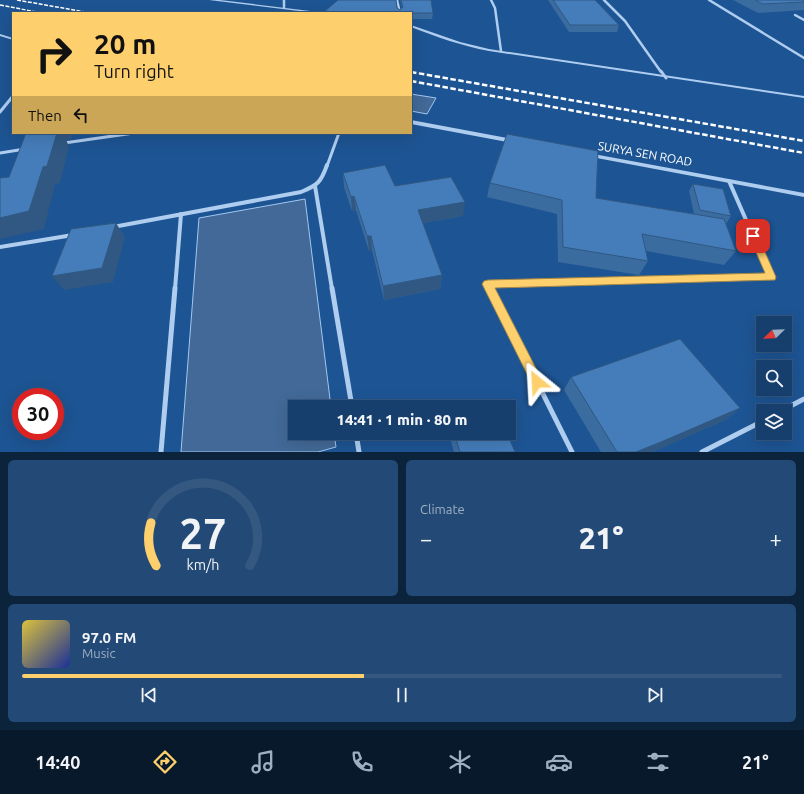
<!DOCTYPE html>
<meta charset="utf-8">
<style>
body{margin:0;font-family:Ubuntu,sans-serif;background:#234a76;color:#f1f3f6;height:100vh;display:flex;flex-direction:column;font-size:15px;white-space:nowrap}
*{box-sizing:border-box;margin:0}
p{font-size:13px;color:#9eafc2}
.icon{flex:none;width:22px;height:22px;fill:none;stroke:currentColor;stroke-width:2;stroke-linecap:round;stroke-linejoin:round}
.map{position:relative;height:452px;overflow:hidden}
.drawer{display:flex;flex-direction:column;gap:8px;padding:8px;background:#0c233c;flex:1}
.drawer>*{flex:none}
.top-card{position:absolute;left:12px;top:12px;width:400px;height:122px;border-radius:0px;box-shadow:0 4px 16px #0002,0 0 0 1px #355881;background:#fed06d;color:#111;overflow:hidden}
.needle{width:26px;rotate:247deg}
.fabs{position:absolute;left:756px;top:316px;display:grid;gap:8px}
.fabs a{display:grid;place-items:center;width:36px;height:36px;border-radius:0px;background:#163f6e;box-shadow:0 4px 16px #0002,0 0 0 1px #355881;font-size:20px}
.speed{position:absolute;left:12px;top:388px;display:flex;gap:8px;font-size:20px;font-weight:700;text-align:center}
.speed>*{display:grid;place-content:center;width:52px;height:52px;border-radius:50%;background:#163f6e;box-shadow:0 4px 16px #0002,0 0 0 1px #355881;line-height:1}
.speed .limit{border:6px solid #d22;background:#fff;color:#111}
.pin{position:absolute;display:grid;place-items:center;width:34px;height:34px;color:#fff;margin:-17px;border-radius:8px;box-shadow:0 2px 6px #0006}
.me{position:absolute;width:44px;margin:-22px;rotate:333deg;stroke-linejoin:round;filter:drop-shadow(0 0 3px #0008)}
.turn{display:flex;align-items:center;gap:14px;height:84px;padding:0 16px;font-size:18px}
.turn .icon{width:52px;height:52px;stroke-width:2.5}
.turn b{display:block;font-size:28px;line-height:34px}
.then{display:flex;align-items:center;height:38px;padding:0 16px;background:#0003;gap:8px;font-size:15px}
.big{font-size:30px;font-weight:800;line-height:1.1}
.drawer .card{flex:1;display:flex;flex-direction:column;justify-content:center;gap:6px;min-width:0;padding:0 14px;border-radius:6px;background:#234a76}
.drawer .dial{align-items:center;gap:0}
.dial svg{height:104px;overflow:visible;fill:none;stroke:#355881;stroke-width:7;stroke-linecap:round;text-anchor:middle}
.dial text{fill:#f1f3f6;stroke:none}
.song{display:flex;align-items:center;gap:12px}
.cover{width:48px;height:48px;border-radius:6px;background:linear-gradient(135deg,hsl(50 70% 55%),hsl(230 70% 35%))}
.played{height:4px;border-radius:2px;background:linear-gradient(90deg,#fed06d 45%,#355881 45%)}
.keys{display:flex;justify-content:space-around;direction:ltr}
.heat{display:flex;justify-content:space-between;align-items:center;font-size:22px;direction:ltr}
.drawer .tiles{flex:1;display:grid;gap:8px;grid-template-columns:1fr 1fr}
.card:last-child{grid-column:span 2}
.trip{position:absolute;left:288px;top:400px;width:228px;height:40px;border-radius:0px;background:#163f6e;box-shadow:0 4px 16px #0002,0 0 0 1px #355881;font-weight:800;line-height:40px;text-align:center}
.dock{display:flex;height:64px;justify-content:space-around;align-items:center;background:#09192c;color:#9eafc2}
.dock .icon{width:28px;height:28px}
.dock .active{color:#fed06d}
.dock b{font-size:18px;color:#f1f3f6}
.map>svg:first-child{display:block}
</style>
<div class="map">
<svg width="804" height="452" viewBox="0 0 804 452">
<rect width="100%" height="100%" fill="#1d5493"/>
<g fill="#426997" stroke="#a2c8f0">
<polygon points="411,94 436,98 427,114 411,111"/>
<polygon points="305,199 331,407 295,407 295,433 334,433 336,447 318,452 181,452 199,218"/>
</g>
<g fill="none" stroke-linecap="round" stroke-linejoin="round">
<g stroke="#aecdef" stroke-width="2.5">
<polyline points="284,0 284,8"/>
<polyline points="397,0 400,13"/>
<polyline points="491,0 495,8 501,51"/>
<polyline points="604,0 625,21 661,72"/>
<polyline points="709,0 804,58"/>
<polyline points="795,15 804,20"/>
</g>
<g stroke="#aecdef" stroke-width="3">
<polyline points="661,71 666,78"/>
<polyline points="0,112 13,96"/>
<polyline points="64,143 134,133"/>
<polyline points="0,153 25,149"/>
<polyline points="327,166 339,133"/>
</g>
<g stroke="#aecdef" stroke-width="4">
<polyline points="315,186 332,289"/>
<path d="M113 227 301 192C318 185 321 182 327 165"/>
<polyline points="0,247 73,235"/>
<polyline points="175,289 181,214"/>
<polyline points="491,289 488,284 771,277 729,181"/>
</g>
<g stroke="#aecdef" stroke-width="5">
<polyline points="332,288 352,407"/>
<polyline points="490,288 572,452"/>
<polyline points="781,411 804,399"/>
<polyline points="356,433 359,452"/>
<polyline points="161,452 175,288"/>
<polyline points="702,452 763,421"/>
</g>
<g fill="#aecdef" fill-rule="evenodd">
<polygon points="209,0 220,0 327,13 315,13"/>
<path d="M411 25 460 42 489 49 804 96V98L489 51C462 46 437 37 411 27Z"/>
<polygon points="0,34 13,38 13,40 0,36"/>
<polygon points="411,120 513,139 516,141 513,143 411,124"/>
<polygon points="588,153 804,193 804,197 586,156 585,155"/>
</g>
<g stroke="#fff" stroke-width="1.5" stroke-dasharray="4 1.5" stroke-linecap="butt">
<polyline points="17,0 91,13"/>
<polyline points="0,5 42,13"/>
</g>
<g stroke="#fff" stroke-width="2.5" stroke-dasharray="5.5 2.5" stroke-linecap="butt">
<polyline points="411,72 804,141"/>
<polyline points="411,81 804,153"/>
</g>
</g>
<g fill="#3b6ca0">
<polygon points="400,0 431,0 433,13 432,19 411,19 411,13 325,13 325,11 397,8 400,10 402,8"/>
<polygon points="548,0 595,0 619,25 617,32 569,32"/>
<polygon points="733,0 804,0 804,10 758,13"/>
<polygon points="343,173 395,186 463,216 423,223 442,275 440,289 384,300 372,250 369,251 356,210 352,211 344,187"/>
<polygon points="490,183 596,198 694,214 689,191 693,184 731,216 726,224 736,251 724,265 646,251 648,261 639,275 558,262 557,214 487,197"/>
<polygon points="571,377 740,408 725,420 652,452 601,452 564,390"/>
<polygon points="452,433 507,433 515,452 454,452 451,442"/>
</g>
<g fill="#305882">
<polygon points="33,133 74,133 71,139 66,140 69,146 60,183 55,184 44,229 0,239 0,218"/>
<polygon points="354,196 356,210 352,211 351,197"/>
<polygon points="465,202 463,216 417,224 418,210"/>
<polygon points="116,223 125,237 113,282 64,290 52,276"/>
<polygon points="367,236 371,236 372,250 369,251"/>
<polygon points="442,275 440,289 384,300 383,286"/>
<polygon points="740,408 725,420 652,452 636,452"/>
</g>
<g fill="#457dba" stroke="#305882">
<polygon points="338,0 396,0 397,8 400,10 403,7 401,0 431,0 433,13 337,13 325,11"/>
<polygon points="553,0 595,0 619,25 570,25"/>
<polygon points="755,0 804,0 804,2 763,4"/>
<polygon points="26,133 57,133 47,166 43,167 29,211 0,218 0,178 9,177"/>
<polygon points="507,134 598,151 596,198 724,219 736,251 642,234 648,261 563,247 562,200 490,183"/>
<polygon points="385,165 395,186 451,177 465,202 418,210 442,275 383,286 371,236 367,236 354,196 351,197 343,173"/>
<polygon points="693,184 723,189 731,216 700,210"/>
<polygon points="116,223 102,268 52,276 71,229"/>
<polygon points="680,339 740,408 661,442 636,452 617,452 571,377"/>
<polygon points="454,433 507,433 515,452 460,452"/>
</g>
<polygon fill="#fed06d" stroke="#a58747" points="753,233 758,236 776,277 775,280 495,288 543,382 541,386 537,388 533,386 482,284 484,281 488,280 765,273 749,236"/>
<g text-anchor="middle" stroke-width="3.5" stroke-linejoin="round" paint-order="stroke">
<g font-size="12" fill="#fff" stroke="#1d5493">
<text transform="translate(645 154) rotate(10)" y="4">SURYA SEN ROAD</text>
</g>
</g>
</svg>
<div class="fabs">
<a><svg class="needle" viewBox="-14 -14 28 28"><path d="M0-13l5 13h-10z" fill="#e53935"/><path d="M0 13l5-13h-10z" fill="#9eafc2"/></svg></a>
<a><svg class="icon" aria-label="search" viewBox="0 0 24 24"><circle cx="10" cy="10" r="6"/><path d="M15 15l6 6"/></svg></a>
<a><svg class="icon" aria-label="layers" viewBox="0 0 24 24"><path d="M12 4l9 5-9 5-9-5zM3 14l9 5 9-5"/></svg></a>
</div>
<div class="speed"><div class="limit">30</div></div>
<div class="pin" style="left:753px;top:236px;background:#d93025"><svg class="icon" aria-label="arrive" viewBox="0 0 24 24"><path d="M6 21V4h12l-3 4 3 4H6"/></svg></div>
<svg class="me" style="left:537px;top:382px" viewBox="-20 -20 40 40"><path d="M0-17L14 15 0 8-14 15z" fill="#fed06d" stroke="#fff" stroke-width="4"/></svg>
<div class="trip">14:41 · 1 min · 80 m</div>
<div class="top-card">
<div class="turn"><svg class="icon" aria-label="right" viewBox="0 0 24 24"><path d="M7 20v-9h11M14 6l5 5-5 5"/></svg><div><b>20 m</b>Turn right</div></div>
<div class="then">Then<svg class="icon" aria-label="left" viewBox="0 0 24 24"><path d="M17 20v-9H6M10 6l-5 5 5 5"/></svg></div>
</div>
</div>
<section class="drawer">
<div class="tiles">
<div class="card dial"><svg viewBox="0 0 100 80">
<path d="M14 69A42 42 0 1 1 86 69"/>
<path d="M14 69A42 42 0 0 1 10 36" stroke="#fed06d"/>
<text x="50" y="56" font-size="32" font-weight="700">27</text>
<text x="50" y="72" font-size="11">km/h</text>
</svg></div>
<div class="card"><p>Climate</p>
<div class="heat"><a>−</a><b class="big">21°</b><a>+</a></div>
</div>
<div class="card">
<div class="song"><i class="cover"></i><div><b>97.0 FM</b><p>Music</p></div></div>
<div class="played"></div>
<div class="keys"><svg class="icon" aria-label="previous" viewBox="0 0 24 24"><path d="M18 5L8 12l10 7zM5 5v14"/></svg><svg class="icon" aria-label="pause" viewBox="0 0 24 24"><path d="M8 5v14M16 5v14"/></svg><svg class="icon" aria-label="next" viewBox="0 0 24 24"><path d="M6 5l10 7-10 7zM19 5v14"/></svg></div>
</div>
</div>
</section>
<nav class="dock">
<b>14:40</b>
<svg class="icon active" aria-label="directions" viewBox="0 0 24 24"><path d="M12 3l9 9-9 9-9-9zM9 14v-3h6M13 9l2 2-2 2"/></svg>
<svg class="icon" aria-label="music" viewBox="0 0 24 24"><path d="M9 18V5l10-2v13"/><circle cx="6" cy="18" r="3"/><circle cx="16" cy="16" r="3"/></svg>
<svg class="icon" aria-label="phone" viewBox="0 0 24 24"><path d="M5 4h4l2 5-3 2q2 4 5 5l2-3 5 2v4C11 20 4 13 5 4z"/></svg>
<svg class="icon" aria-label="climate" viewBox="0 0 24 24"><path d="M12 3v18M4 7l16 10M4 17L20 7"/></svg>
<svg class="icon" aria-label="car" viewBox="0 0 24 24"><path d="M5 17H2v-5l4-1 3-4h7l3 4 3 1v5h-3M9 17h6M6 11h13"/><circle cx="7" cy="17" r="2"/><circle cx="17" cy="17" r="2"/></svg>
<svg class="icon" aria-label="filters" viewBox="0 0 24 24"><path d="M4 7h16M4 17h16"/><circle cx="9" cy="7" r="2"/><circle cx="15" cy="17" r="2"/></svg>
<b>21°</b>
</nav>
